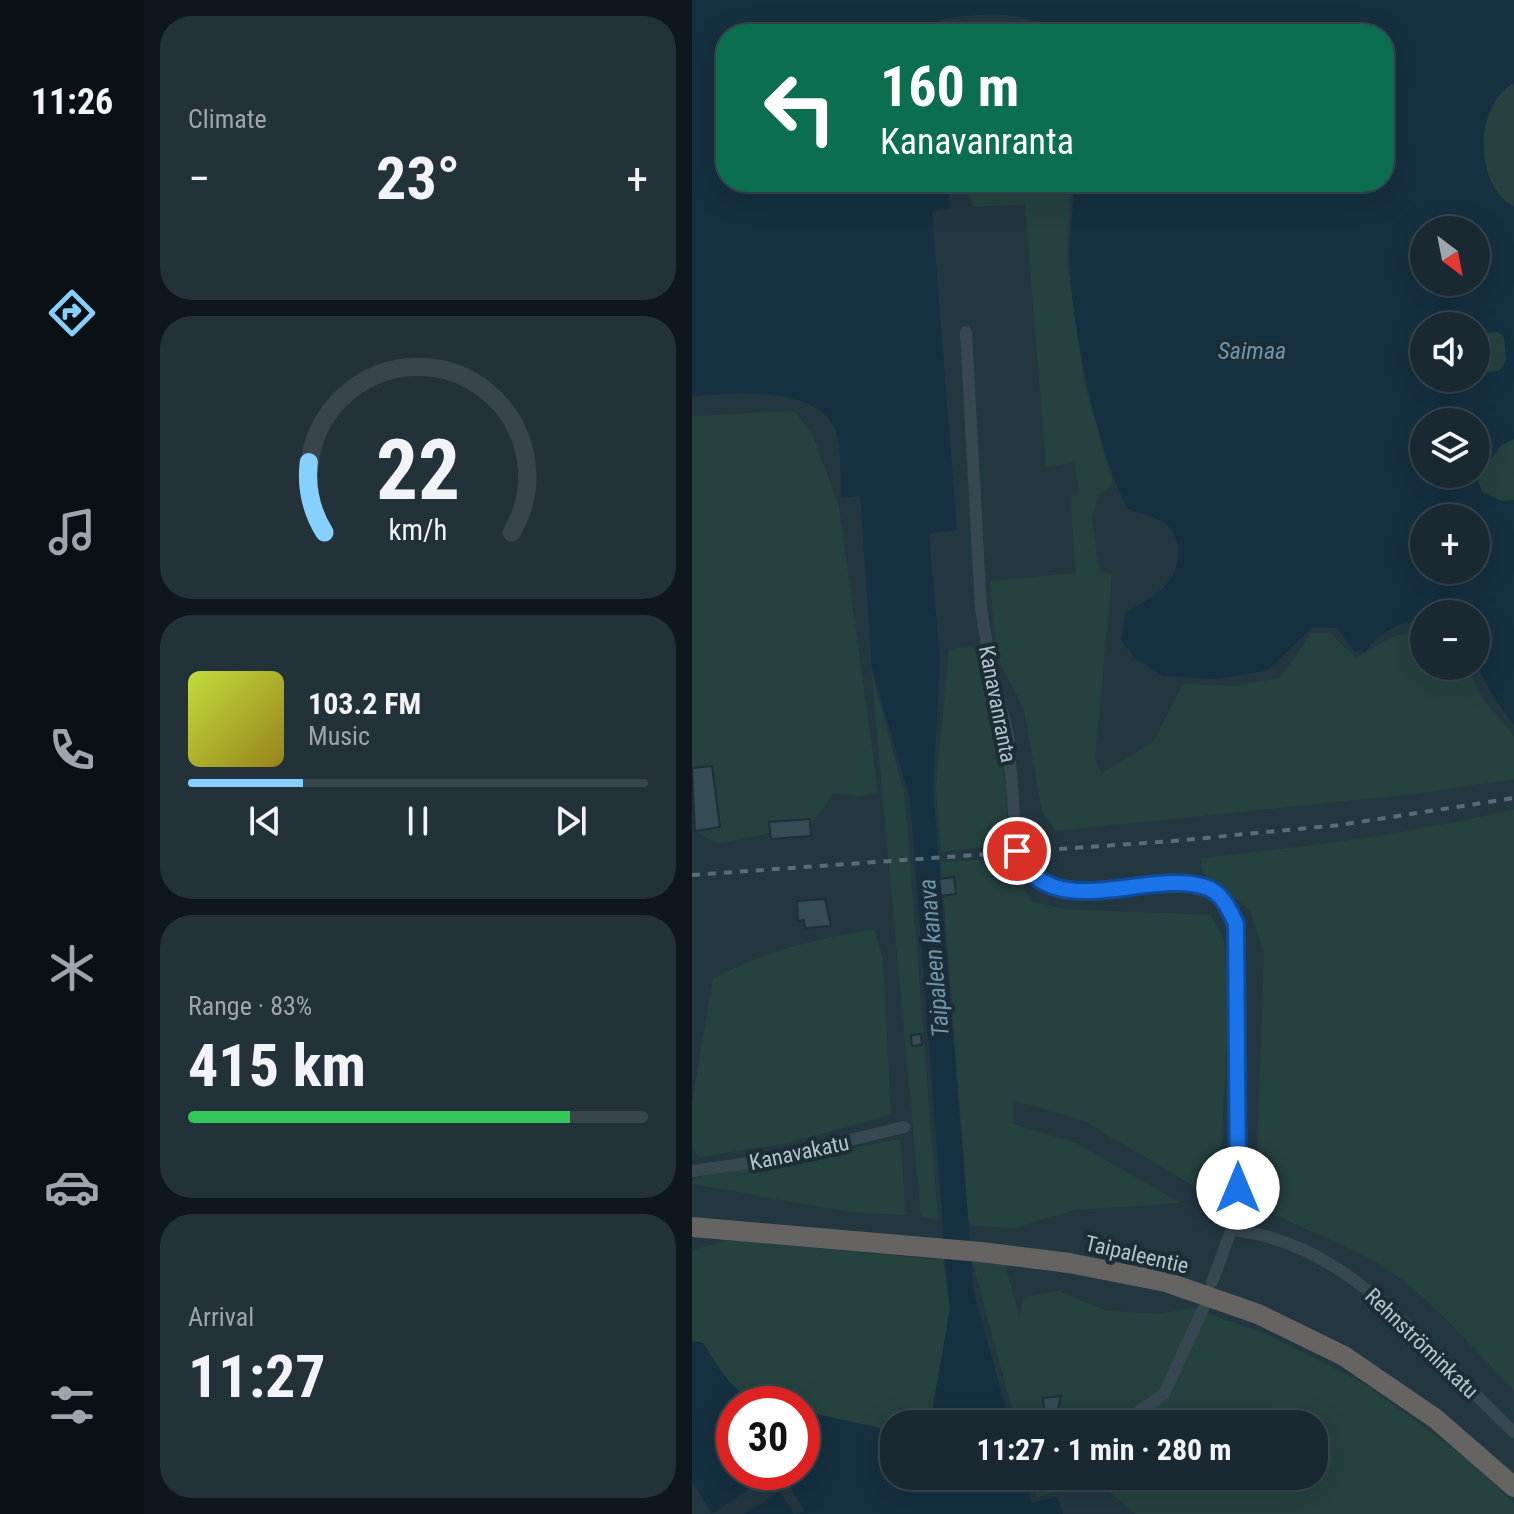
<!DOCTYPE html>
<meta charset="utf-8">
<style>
body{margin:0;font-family:"Roboto Condensed",sans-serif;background:#233139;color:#f1f3f6;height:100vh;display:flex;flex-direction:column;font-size:30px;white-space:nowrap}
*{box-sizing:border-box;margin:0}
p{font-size:26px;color:#9fa6ab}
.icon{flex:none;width:44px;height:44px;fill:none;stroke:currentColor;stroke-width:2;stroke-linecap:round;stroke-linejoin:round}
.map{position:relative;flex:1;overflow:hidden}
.panel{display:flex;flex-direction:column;gap:16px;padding:16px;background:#0e171b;width:548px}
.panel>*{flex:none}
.hud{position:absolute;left:24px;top:24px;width:678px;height:168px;border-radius:32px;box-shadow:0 8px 32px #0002,0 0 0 2px #38454d;background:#0b6e4f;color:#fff;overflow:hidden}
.needle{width:52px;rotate:148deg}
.tools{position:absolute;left:718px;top:216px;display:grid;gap:16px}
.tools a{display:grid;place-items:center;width:80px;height:80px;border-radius:50%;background:#1a2931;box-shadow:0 8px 32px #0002,0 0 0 2px #38454d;font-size:40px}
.speed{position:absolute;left:24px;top:1386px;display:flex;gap:16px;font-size:40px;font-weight:700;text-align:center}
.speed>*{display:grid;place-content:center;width:104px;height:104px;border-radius:50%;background:#1a2931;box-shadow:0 8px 32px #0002,0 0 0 2px #38454d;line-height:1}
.speed .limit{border:12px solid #d22;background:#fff;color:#111}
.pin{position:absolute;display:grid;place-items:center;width:68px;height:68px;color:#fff;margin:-34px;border:4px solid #fff;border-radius:50%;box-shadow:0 2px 8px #0007}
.me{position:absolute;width:88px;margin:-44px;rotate:0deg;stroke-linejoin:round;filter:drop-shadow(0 0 6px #0008)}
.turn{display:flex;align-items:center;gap:28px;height:168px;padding:0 32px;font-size:36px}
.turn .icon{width:104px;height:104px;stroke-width:2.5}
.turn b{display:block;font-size:56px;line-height:68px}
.big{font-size:60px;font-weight:700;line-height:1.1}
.panel .widget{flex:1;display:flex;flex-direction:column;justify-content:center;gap:12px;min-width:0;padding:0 28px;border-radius:32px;background:#233139}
.panel .dial{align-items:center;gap:0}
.dial svg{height:208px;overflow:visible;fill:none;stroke:#38454d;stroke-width:7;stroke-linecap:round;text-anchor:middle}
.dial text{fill:#f1f3f6;stroke:none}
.song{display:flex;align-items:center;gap:24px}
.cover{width:96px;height:96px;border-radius:12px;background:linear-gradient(135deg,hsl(70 70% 55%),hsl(50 70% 35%))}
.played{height:8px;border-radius:4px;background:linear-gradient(90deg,#86d0fe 25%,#38454d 25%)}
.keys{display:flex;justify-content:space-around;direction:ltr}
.heat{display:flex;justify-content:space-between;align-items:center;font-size:44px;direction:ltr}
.charge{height:12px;border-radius:6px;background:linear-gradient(90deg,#34c759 83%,#38454d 0)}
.trip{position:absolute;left:188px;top:1410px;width:448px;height:80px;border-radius:32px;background:#1a2931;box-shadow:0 8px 32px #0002,0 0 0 2px #38454d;font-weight:700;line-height:80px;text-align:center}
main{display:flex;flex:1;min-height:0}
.menu{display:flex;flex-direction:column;width:144px;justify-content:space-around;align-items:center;background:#0a1014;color:#9fa6ab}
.menu .icon{width:56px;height:56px}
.menu .selected{color:#86d0fe}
.menu b{font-size:36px;color:#f1f3f6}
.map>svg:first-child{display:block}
</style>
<main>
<nav class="menu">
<b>11:26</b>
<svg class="icon selected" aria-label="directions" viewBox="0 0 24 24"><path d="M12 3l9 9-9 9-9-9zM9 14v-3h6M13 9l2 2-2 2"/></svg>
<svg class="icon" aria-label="music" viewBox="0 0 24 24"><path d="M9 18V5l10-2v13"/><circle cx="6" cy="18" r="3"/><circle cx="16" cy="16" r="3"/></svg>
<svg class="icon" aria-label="phone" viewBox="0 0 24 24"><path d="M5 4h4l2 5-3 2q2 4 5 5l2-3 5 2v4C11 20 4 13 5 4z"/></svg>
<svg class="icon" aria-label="climate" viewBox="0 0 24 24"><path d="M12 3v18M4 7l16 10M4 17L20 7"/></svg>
<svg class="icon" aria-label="car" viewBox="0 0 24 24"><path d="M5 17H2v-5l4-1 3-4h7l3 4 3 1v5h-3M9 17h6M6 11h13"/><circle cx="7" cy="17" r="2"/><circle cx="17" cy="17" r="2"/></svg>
<svg class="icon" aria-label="filters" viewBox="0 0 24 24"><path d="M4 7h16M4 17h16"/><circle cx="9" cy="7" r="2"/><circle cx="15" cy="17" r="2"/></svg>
</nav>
<section class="panel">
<div class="widget"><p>Climate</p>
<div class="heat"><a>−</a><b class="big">23°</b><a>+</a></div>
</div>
<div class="widget dial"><svg viewBox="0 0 100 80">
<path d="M14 69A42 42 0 1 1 86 69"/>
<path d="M14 69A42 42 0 0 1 8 42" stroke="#86d0fe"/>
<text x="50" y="56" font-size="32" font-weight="700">22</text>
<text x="50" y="72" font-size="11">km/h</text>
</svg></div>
<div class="widget">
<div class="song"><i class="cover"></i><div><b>103.2 FM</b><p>Music</p></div></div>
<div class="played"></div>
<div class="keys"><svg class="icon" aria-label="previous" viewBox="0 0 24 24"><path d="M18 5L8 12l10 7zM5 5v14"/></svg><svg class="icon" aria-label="pause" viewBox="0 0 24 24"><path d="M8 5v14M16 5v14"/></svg><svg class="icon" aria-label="next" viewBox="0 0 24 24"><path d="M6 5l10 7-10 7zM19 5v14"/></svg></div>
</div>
<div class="widget"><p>Range · 83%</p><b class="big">415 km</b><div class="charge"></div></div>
<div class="widget"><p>Arrival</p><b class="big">11:27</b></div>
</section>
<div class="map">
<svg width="822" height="1514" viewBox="0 0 822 1514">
<rect width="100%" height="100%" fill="#233741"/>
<g fill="#25423f">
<path d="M822 83V207C781 185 782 105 822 83Z"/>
<polygon points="272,182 379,182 375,260 392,381 421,485 407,494 400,517 407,571 420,574 403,760 410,773 461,742 491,684 544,686 588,678 619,633 638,633 664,658 700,637 732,630 732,666 776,666 789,696 822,736 822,779 723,794 363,831 350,810 331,707 305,657 298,581 384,573 378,496 387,495 383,463 354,467 333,204 281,207"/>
<polygon points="806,332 812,337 815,360 807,372 784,373 784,333"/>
<polygon points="103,411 121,436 147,506 186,793 166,796 142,793 118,826 118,819 78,822 78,833 26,844 3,831 27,827 20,766 0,768 0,416"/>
<polygon points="822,439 822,500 810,501 790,492 784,478 810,445"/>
<polygon points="287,646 308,721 317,845 249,852 244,787 257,649"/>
<polygon points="179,669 213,797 246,1220 229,1217"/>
<path d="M822 809V1390C784 1352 741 1300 696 1270 656 1243 609 1231 569 1206L564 1182 572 952 558 910 511 874 508 858C614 847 718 834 822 809Z"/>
<polygon points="320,858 338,901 373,909 519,915 531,937 538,969 528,1179 522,1198 392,1121 321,1100 321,1124 384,1143 489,1203 382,1210 323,1228 277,1226 249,862"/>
<path d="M183 930 191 959 199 1115 95 1143 7 1157 0 1149V1102L21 979C68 953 130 936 183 930Z"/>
<polygon points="208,1139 214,1215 158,1212 0,1184 1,1178"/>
<path d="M36 1240 251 1260 258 1309 238 1424H202L201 1431 110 1411V1404C47 1404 43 1394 11 1343L0 1341V1250Z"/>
<polygon points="280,1261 313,1265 327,1315 332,1297 367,1291 412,1310 465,1314 500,1308 577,1335 673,1384 780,1462 822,1504 822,1514 444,1514 398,1476 622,1476 622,1424 324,1424"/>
<polygon points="339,1476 369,1476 372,1490 345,1497"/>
</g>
<g fill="#153040" fill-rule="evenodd">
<path d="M0 0H822V83C782 105 781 185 822 207V439L809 445 785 478 790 492 810 501 822 500V724L803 700 784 664V614H732V621C706 621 688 632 673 652L662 651 645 628 621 627 576 670 526 679 471 676 444 659 429 641 433 613C460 598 487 585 486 549 486 540 480 528 472 523 462 516 447 513 436 509 405 450 380 329 378 263 377 236 381 208 383 182H692V34H361C333 7 282 14 248 20L237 34H34V182H256L258 209 240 212 265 530 237 534 248 661 241 789 282 1293 318 1424H238L258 1309C256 1281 251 1255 251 1226L218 799 180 668 168 496 149 498C148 478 150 454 145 435 131 384 42 393 0 396ZM732 230H784V282H732ZM732 326H784V333L806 332 812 337 814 360 807 371 784 373V378H732V355L728 349ZM732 422H784V474H732ZM732 518H784V570H732Z"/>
<path d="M0 1341 11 1343C29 1372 41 1396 76 1404H42V1472H110V1411L202 1431V1476H332L339 1503 365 1497 371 1514H20L0 1482Z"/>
</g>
<polygon fill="#233741" points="82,1472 88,1472 113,1511 102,1514 88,1491 52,1514 20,1514"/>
<g fill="#354c57" stroke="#1e2f38" stroke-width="2">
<polygon points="20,766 28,827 3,831 0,768"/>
<polygon points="118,819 119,836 79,839 77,822"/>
<polygon points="262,877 264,894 249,896 247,879"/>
<polygon points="133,899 139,926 113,928 112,920 106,921 105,901"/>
<polygon points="229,1034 230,1045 220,1046 219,1035"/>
<polygon points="369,1396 365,1412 352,1412 351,1398"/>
</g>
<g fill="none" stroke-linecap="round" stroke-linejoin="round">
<g stroke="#384851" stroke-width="12">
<path d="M274 332 289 609 297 658 316 736 325 851C357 927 456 868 513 887 530 892 537 909 544 924L546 1212 520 1282"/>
<polyline points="0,1171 71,1161 212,1127"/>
<path d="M542 1230C666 1245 736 1355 822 1432"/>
<polyline points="430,1424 472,1394 511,1309"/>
<polyline points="407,1484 410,1476"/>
</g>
<polyline stroke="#666462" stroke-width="20" points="0,1227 289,1252 377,1263 474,1282 566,1314 652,1356 744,1419 822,1487"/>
<polyline stroke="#596d78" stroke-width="4" stroke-dasharray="8 8" stroke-linecap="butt" points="0,875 481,841 648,825 822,798"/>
</g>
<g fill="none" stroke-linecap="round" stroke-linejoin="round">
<g stroke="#114b97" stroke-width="20">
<path id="route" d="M325 851C357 927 456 868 513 887 530 892 537 909 544 924L546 1188"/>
</g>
<use href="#route" stroke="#1a73e8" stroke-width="14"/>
</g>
<g text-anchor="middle" stroke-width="8" stroke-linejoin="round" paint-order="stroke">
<g font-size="22" fill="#b4c2cb" stroke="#1c2d36">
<text transform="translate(306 704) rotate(79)" y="8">Kanavanranta</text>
<text transform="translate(107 1152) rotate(-12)" y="8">Kanavakatu</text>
<text transform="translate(445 1254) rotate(13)" y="8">Taipaleentie</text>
<text transform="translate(730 1343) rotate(44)" y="8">Rehnströminkatu</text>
</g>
<g font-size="24" font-style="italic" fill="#6b96ac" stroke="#1c2d36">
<text x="560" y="359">Saimaa</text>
<text transform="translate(242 958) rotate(-95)" y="8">Taipaleen kanava</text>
</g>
</g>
</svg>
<div class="tools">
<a><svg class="needle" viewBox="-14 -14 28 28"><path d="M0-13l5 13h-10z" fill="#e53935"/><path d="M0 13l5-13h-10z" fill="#9fa6ab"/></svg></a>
<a><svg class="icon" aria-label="sound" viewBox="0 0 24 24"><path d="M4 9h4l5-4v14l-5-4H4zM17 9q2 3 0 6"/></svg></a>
<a><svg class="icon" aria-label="layers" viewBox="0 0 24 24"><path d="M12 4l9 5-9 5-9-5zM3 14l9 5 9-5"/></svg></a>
<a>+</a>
<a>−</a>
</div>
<div class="speed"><div class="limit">30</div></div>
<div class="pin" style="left:325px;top:851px;background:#d93025"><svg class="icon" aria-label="arrive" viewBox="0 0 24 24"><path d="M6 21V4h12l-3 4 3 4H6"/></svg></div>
<svg class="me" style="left:546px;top:1188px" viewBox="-20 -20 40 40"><circle r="19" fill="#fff"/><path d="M0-13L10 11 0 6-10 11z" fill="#1a73e8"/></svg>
<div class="trip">11:27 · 1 min · 280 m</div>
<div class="hud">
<div class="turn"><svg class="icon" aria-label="left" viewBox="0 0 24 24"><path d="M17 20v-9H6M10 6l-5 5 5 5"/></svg><div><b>160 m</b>Kanavanranta</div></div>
</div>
</div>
</main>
